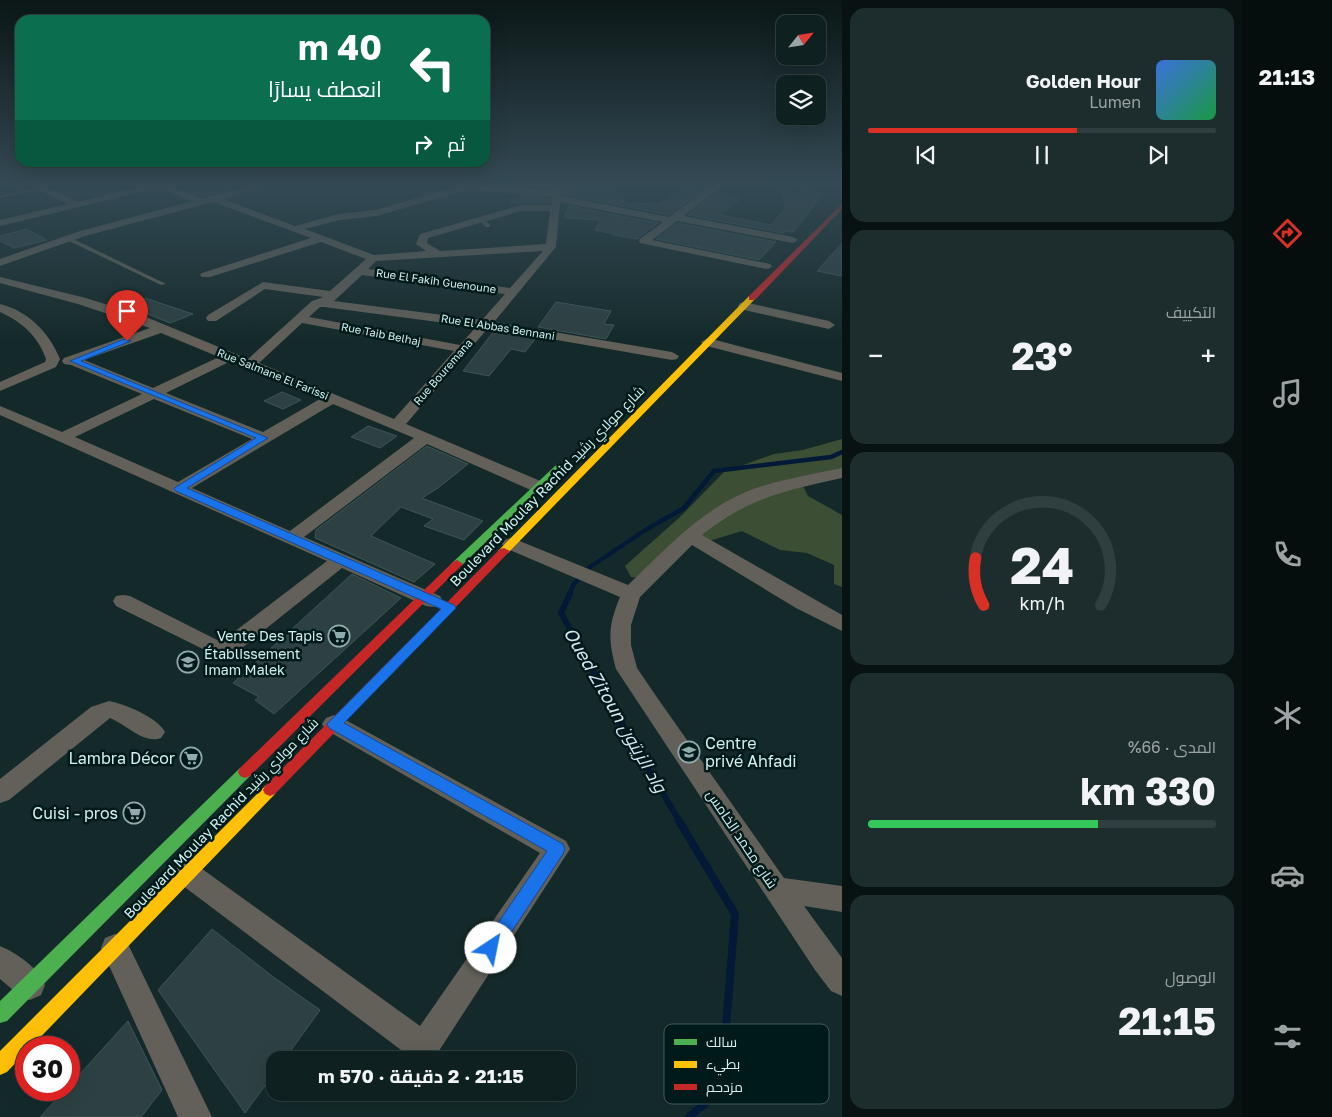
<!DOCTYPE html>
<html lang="ar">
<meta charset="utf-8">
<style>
body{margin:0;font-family:"Golos Text",Cairo,sans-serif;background:#1d2d2d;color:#f1f3f6;direction:rtl;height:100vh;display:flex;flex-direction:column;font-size:19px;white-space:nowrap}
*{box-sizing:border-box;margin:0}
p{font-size:16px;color:#9ba3a5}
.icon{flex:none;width:28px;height:28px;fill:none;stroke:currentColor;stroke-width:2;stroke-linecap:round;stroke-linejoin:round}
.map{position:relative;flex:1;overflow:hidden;direction:ltr}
.sheet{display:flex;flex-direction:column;gap:8px;padding:8px;background:#081212;width:400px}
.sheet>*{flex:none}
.hud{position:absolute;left:15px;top:15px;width:475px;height:152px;border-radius:15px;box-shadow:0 5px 20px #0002,0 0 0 1px #2f3e3e;direction:rtl;background:#0b6e4f;color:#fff;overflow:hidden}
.needle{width:32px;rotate:60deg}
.controls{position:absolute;left:776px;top:15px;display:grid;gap:10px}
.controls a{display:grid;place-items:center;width:50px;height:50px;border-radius:10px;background:#0f2020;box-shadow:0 5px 20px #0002,0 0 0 1px #2f3e3e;font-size:25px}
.speed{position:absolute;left:15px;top:1036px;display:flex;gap:10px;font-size:25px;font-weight:700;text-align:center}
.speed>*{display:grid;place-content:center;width:65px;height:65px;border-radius:50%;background:#0f2020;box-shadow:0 5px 20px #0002,0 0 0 1px #2f3e3e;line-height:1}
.speed .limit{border:8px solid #d22;background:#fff;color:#111}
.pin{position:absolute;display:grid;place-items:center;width:42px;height:42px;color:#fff;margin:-51px -21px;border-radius:50% 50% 50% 0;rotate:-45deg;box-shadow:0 0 5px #0007}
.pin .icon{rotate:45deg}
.me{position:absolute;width:55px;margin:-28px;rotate:34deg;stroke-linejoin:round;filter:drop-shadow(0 0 4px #0008)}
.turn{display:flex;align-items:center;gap:18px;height:105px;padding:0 25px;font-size:22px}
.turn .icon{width:65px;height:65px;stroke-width:2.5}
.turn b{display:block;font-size:35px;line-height:42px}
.then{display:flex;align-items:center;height:48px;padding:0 25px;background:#0003;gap:10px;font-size:19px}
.big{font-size:38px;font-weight:700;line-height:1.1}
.sheet .card{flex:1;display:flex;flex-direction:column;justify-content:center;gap:8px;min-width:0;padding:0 18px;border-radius:15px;background:#1d2d2d}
.sheet .dial{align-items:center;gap:0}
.dial svg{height:130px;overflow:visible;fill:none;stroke:#2f3e3e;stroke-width:7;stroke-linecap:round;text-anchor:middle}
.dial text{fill:#f1f3f6;stroke:none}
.song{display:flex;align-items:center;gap:15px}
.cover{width:60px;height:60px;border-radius:8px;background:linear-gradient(135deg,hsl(220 70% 55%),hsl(140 70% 35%))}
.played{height:5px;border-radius:2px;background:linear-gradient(90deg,#d93025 60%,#2f3e3e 60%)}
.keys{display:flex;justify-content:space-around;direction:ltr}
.heat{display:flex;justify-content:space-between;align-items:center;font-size:28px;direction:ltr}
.charge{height:8px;border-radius:4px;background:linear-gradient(90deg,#34c759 66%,#2f3e3e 0)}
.trip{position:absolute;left:266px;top:1051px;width:310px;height:50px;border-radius:15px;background:#0f2020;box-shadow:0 5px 20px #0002,0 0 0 1px #2f3e3e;font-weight:700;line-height:50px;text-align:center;direction:rtl}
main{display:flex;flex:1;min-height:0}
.tab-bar{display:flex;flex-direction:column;width:90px;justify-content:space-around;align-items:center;background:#060d0d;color:#9ba3a5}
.tab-bar .icon{width:35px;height:35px}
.tab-bar .active{color:#d93025}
.tab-bar b{font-size:22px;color:#f1f3f6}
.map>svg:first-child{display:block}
</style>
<main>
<nav class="tab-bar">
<b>21:13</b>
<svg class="icon active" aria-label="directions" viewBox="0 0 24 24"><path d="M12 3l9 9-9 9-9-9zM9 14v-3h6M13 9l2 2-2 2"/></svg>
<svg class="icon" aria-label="music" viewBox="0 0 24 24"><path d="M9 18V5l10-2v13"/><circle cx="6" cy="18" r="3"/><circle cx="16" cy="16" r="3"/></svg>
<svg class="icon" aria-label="phone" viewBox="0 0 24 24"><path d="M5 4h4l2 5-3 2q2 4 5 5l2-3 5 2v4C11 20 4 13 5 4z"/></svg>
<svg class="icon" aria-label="climate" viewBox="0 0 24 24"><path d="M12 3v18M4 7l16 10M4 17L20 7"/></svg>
<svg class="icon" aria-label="car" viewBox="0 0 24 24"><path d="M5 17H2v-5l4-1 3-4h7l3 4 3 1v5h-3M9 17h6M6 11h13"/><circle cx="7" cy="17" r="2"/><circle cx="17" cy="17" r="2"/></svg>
<svg class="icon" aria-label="filters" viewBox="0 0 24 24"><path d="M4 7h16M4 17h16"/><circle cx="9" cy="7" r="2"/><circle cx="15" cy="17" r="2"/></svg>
</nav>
<section class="sheet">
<div class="card">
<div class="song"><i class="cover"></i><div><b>Golden Hour</b><p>Lumen</p></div></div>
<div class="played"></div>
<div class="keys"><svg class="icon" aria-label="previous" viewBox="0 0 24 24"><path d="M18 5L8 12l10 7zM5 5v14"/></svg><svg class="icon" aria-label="pause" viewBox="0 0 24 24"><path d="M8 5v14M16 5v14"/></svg><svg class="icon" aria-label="next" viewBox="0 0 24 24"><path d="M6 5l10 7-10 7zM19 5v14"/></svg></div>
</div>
<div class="card"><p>التكييف</p>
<div class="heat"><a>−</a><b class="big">23°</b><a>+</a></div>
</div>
<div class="card dial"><svg viewBox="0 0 100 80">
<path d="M14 69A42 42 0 1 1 86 69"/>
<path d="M14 69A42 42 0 0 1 9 40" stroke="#d93025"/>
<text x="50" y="56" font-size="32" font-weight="700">24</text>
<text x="50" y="72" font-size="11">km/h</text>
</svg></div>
<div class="card"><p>المدى · 66%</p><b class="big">330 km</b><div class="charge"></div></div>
<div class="card"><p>الوصول</p><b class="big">21:15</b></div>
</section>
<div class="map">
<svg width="842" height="1117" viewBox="0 0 842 1117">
<rect width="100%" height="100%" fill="#142a2a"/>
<polygon fill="#3c4e33" points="842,439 842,469 799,478 808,496 842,515 842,587 834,584 834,565 807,553 780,550 742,531 712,540 681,539 641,578 631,577 625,566 680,517 724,472 774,454 803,450"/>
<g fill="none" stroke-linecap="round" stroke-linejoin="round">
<polyline stroke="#021a37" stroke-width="4.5" points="569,595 574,584 590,567 647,529 684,508 714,471 831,457 842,452"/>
<polyline stroke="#021a37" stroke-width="6" points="570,594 561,613 635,747 680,822"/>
<polyline stroke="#021a37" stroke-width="8" points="679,821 735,914 721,1090 689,1117"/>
</g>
<g fill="#2d4143" stroke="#3d5558">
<polygon points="590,184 614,184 615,193 623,194 624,203 658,204 687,188 702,191 669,215 563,194 563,192"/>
<polygon points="782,190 798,193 801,190 823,194 793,232 786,231 783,233 688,215 716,193 742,198 720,215 771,225 785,209"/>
<polygon points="523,196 550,199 549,203 512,203 511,200"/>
<polygon points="569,206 658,223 637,239 613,235 615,234 595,230 600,220 564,218"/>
<polygon points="677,223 776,242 759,260 656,239"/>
<polygon points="26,229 47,240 14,248 0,241 0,236"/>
<polygon points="842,243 842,276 817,271"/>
<polygon points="145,298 193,314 170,323 128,306"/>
<polygon points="556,302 611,311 604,324 614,325 606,339 538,327"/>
<polygon points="494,331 536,338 525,352 511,349 489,376 463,371"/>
<polygon points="282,392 301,400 283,409 264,401"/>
<polygon points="368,426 397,436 380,448 351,437"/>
<polygon points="427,446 468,464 438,488 422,498 483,521 464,540 424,526 433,519 401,507 371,536 435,564 414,582 315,538 316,530"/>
<polygon points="352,574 401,598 274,714 255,700 259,697 233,683"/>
<polygon points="212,929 272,976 320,1010 284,1060 275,1060 275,1072 245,1113 158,990"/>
<polygon points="128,1021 162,1090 141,1117 40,1117 65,1090 69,1090 69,1086"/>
</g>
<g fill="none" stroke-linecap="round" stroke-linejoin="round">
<g fill="#626059" fill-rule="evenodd">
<polygon points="39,187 40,189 0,198 0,196"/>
<polygon points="480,219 484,219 490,225 490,227 486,227 480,221"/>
<polygon points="65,237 69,237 166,284 161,285 65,239"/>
</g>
<g fill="#626059" fill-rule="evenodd">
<path d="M26 184H38L78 202 150 184H163L202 199 257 184H272L223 199 295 226 339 214 375 210 465 184 552 191 554 187 557 186 588 184 561 191V196L669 217 714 184H724L684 216 793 237 798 240 793 243 677 221 652 240 770 264 772 266 770 268 766 269 640 243 639 241 640 239 663 222 560 202 556 247 494 322 672 352 679 356 677 359 672 360 488 328 406 424 545 483 547 487 545 491H533L427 444 304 537 440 596 443 601 440 606 433 607 426 606 342 568 238 651 219 657 116 606 113 601 116 596 123 595 130 596 221 642 327 561 0 415V406L62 432 142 394 71 365 64 364 62 361 64 358 150 328 78 304 0 283V277L86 298 146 317 248 359 312 301 323 297 265 289 216 321H208L206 318 208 315 263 282 330 291 366 259 321 242 210 277H202L200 275 202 273 311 238 213 202 85 236 0 266V259L77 232 192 201 158 188 0 226V220L68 204ZM467 190 552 197 551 205H521L420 234 416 244 426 251 374 255 305 229 340 220 376 216ZM521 211H550L546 244 440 251 427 243 428 238ZM543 251 510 288 368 269 376 261ZM362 275 505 294 482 320 334 301ZM320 307H324L476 327 460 345 309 317ZM302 323 454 351 394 419 259 363ZM161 333 219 357 153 388 84 360ZM231 361 320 399 263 432 166 393ZM154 399 252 439 178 482 75 437ZM333 404 414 438 290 531 192 488Z"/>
<polygon points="744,302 829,321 835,325 829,329 740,309 738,306 740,303"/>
<path d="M0 304C28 311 49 332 60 359L56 367 0 391V382L45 362 46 359C38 336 22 322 0 312Z"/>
<polygon points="708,338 842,373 842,381 703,345 701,342"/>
<path d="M842 468V478C784 491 750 497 702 535L842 615V631L796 608 692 545 640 597 631 625V645L637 668 656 696 784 878 842 886V912L804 906 842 958V996L831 991 815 970 616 669C608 639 608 626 620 597L505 548 502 544 505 540 511 538 517 540 628 585C666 549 704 506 756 488 784 479 813 474 842 468Z"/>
<path d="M109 701C125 704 157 717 165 732L161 738C143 744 127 725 110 718L9 800 0 803V779L91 707Z"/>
<polygon points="334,715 342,718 566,841 570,849 433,1060 413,1059 178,882 174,874 178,866 188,862 198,866 420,1026 540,853 326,730 322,724 326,718"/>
<polygon points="115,934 125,938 212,1117 178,1117 101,948 105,938"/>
<path d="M0 946C17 953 38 968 45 985L41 995 30 1000 19 995 0 979Z"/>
</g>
<g fill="#4caf50" fill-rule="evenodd">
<polygon points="558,465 563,468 561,470 461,566 453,566 451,564 453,562 555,466"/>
<polygon points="245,766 250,768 252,772 250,776 7,1021 0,1023 0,1001 240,768"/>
</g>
<g fill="#ffc107" fill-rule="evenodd">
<polygon points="749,296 756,298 508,553 500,553 498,551 500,549"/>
<polygon points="270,784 275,786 277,790 275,794 30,1048 26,1048 26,1052 7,1072 0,1075 0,1051 265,786"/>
</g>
<g fill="#c62828" fill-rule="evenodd">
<polygon points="842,204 842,209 755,300 749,300 749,296"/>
<polygon points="504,548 510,551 508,553 275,794 270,796 265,794 263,790 265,786 500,549"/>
<polygon points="457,560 463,564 461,566 250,776 245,778 240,776 238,772 240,768 453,562"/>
</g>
</g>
<linearGradient id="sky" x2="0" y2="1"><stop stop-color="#0b1717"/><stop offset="0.54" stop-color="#344a55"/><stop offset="1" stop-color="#344a55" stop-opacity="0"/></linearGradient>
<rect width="842" height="341" fill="url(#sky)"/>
<polygon fill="#1a73e8" stroke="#114b97" points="124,339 131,341 81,361 268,438 187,488 454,605 456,608 344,723 563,844 565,849 563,854 497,954 491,957 485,954 482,948 485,942 547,851 329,728 327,724 441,609 176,491 174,489 176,487 256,438 70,361"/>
<defs>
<g id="supermarket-ring" transform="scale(1.125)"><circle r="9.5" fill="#001919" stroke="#8eacab" stroke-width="1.5"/><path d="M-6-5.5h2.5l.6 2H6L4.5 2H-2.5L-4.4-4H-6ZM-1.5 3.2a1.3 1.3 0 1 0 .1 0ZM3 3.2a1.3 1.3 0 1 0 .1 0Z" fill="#8eacab"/></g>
<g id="school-ring" transform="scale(1.125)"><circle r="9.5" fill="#001919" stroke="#8eacab" stroke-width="1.5"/><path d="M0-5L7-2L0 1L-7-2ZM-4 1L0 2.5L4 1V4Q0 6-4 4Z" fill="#8eacab"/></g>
</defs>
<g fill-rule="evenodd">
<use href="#supermarket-ring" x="339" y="636"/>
<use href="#school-ring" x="188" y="662"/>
<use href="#school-ring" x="689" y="752"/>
<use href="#supermarket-ring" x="191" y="758"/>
<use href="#supermarket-ring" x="134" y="813"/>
</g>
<g text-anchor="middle" stroke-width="5" stroke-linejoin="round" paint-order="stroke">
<g font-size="11" fill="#cff2f0" stroke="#001919">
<text transform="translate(436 281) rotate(8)" y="4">Rue El Fakih Guenoune</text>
<text transform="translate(498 327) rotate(9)" y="4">Rue El Abbas Bennani</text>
<text transform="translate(381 334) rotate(11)" y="4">Rue Taib Belhaj</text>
<text transform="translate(443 372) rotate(-49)" y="4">Rue Bouremana</text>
<text transform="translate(273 374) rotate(22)" y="4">Rue Salmane El Farissi</text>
</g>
<g font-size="14" fill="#cff2f0" stroke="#001919">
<text transform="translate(547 486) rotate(-46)" y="5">Boulevard Moulay Rachid شارع مولاي رشيد</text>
<text transform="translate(221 818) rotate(-46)" y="5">Boulevard Moulay Rachid شارع مولاي رشيد</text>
<text transform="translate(742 839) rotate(56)" y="5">شارع محمد الخامس</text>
</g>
<g font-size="14" fill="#cff2f0" stroke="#001919" text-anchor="end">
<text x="323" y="641">Vente Des Tapis</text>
<text x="204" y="659" text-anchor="start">Établissement<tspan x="204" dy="16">Imam Malek</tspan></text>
</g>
<g font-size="16" fill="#cff2f0" stroke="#001919" text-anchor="end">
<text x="705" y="749" text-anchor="start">Centre<tspan x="705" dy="18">privé Ahfadi</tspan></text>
<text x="175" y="764">Lambra Décor</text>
<text x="118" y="819">Cuisi - pros</text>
</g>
<g font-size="18" font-style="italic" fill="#d8e5f4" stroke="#001919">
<text transform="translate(615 710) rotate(60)" y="6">Oued Zitoun واد الزيتون</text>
</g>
</g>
<rect x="664" y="1024" width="165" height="80" rx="8" fill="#001919" stroke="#3e5a5a" stroke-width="1"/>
<rect x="674" y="1039" width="23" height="6" fill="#4caf50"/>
<rect x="674" y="1061" width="23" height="7" fill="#ffc107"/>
<rect x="674" y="1084" width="23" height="6" fill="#c62828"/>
<g font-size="14" fill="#cff2f0">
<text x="706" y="1047">سالك</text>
<text x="706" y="1069">بطيء</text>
<text x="706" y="1092">مزدحم</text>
</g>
</svg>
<div class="controls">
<a><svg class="needle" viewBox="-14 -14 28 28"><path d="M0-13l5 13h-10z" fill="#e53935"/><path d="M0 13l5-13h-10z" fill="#9ba3a5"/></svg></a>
<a><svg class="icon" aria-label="layers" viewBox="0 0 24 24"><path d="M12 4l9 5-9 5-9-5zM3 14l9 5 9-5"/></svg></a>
</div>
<div class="speed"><div class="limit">30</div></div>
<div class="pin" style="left:127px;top:341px;background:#d93025"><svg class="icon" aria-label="arrive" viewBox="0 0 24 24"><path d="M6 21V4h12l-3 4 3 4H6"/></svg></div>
<svg class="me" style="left:491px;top:948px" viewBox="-20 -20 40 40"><circle r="19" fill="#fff"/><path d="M0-13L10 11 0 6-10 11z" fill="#1a73e8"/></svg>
<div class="trip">21:15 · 2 دقيقة · 570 m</div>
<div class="hud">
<div class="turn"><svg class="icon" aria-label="left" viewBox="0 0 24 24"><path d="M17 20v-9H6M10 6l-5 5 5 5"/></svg><div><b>40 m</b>انعطف يسارًا</div></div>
<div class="then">ثم<svg class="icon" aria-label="right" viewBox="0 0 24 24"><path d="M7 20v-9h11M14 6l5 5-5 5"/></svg></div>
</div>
</div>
</main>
